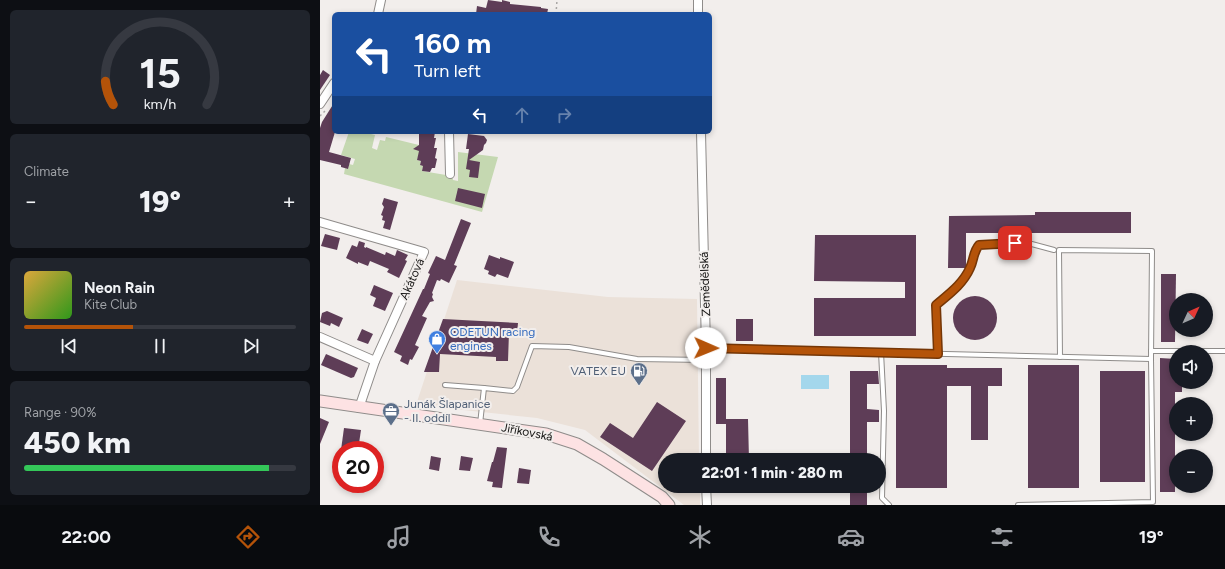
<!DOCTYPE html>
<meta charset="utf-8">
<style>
body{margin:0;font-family:Figtree,sans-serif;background:#20242c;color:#f1f3f6;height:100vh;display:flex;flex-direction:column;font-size:15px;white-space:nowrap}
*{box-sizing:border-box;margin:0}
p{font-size:13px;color:#9ea1a6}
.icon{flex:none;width:22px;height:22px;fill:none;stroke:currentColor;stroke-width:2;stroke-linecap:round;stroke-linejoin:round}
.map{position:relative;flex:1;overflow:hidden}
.sheet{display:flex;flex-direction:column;gap:10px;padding:10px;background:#0d0f14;width:320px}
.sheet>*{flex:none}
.hud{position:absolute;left:12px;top:12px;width:380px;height:122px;border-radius:6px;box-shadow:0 2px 6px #0003;background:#1a4fa0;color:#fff;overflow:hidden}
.needle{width:26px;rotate:46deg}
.fabs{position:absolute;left:849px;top:293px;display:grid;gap:8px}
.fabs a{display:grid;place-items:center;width:44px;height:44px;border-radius:50%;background:#171b24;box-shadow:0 2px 6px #0003;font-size:20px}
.speed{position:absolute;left:12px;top:441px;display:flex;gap:8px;font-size:20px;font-weight:700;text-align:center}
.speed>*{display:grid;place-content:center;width:52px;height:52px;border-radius:50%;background:#171b24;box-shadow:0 2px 6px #0003;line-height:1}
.speed .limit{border:6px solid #d22;background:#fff;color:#111}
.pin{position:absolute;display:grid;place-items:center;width:34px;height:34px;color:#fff;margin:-17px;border-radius:8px;box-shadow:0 2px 6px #0006}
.me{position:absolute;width:44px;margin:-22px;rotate:91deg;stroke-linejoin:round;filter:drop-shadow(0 0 3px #0008)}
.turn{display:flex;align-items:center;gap:14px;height:84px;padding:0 16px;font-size:18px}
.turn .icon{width:52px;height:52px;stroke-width:2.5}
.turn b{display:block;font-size:28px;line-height:34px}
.lanes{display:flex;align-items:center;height:38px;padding:0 16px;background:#0003;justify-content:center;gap:20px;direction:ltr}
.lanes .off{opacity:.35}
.big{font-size:30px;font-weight:800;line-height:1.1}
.sheet .card{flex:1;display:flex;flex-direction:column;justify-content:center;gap:6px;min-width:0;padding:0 14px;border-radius:6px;background:#20242c}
.sheet .dial{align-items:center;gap:0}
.dial svg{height:104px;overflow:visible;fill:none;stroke:#363941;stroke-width:7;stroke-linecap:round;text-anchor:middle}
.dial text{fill:#f1f3f6;stroke:none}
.song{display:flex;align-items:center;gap:12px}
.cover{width:48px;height:48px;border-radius:6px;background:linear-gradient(135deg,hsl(40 70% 55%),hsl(110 70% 35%))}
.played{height:4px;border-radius:2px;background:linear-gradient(90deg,#b45309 40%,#363941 40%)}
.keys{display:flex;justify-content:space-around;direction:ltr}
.heat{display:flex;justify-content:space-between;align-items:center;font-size:22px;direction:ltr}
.charge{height:6px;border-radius:3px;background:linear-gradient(90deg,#34c759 90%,#363941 0)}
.trip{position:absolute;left:338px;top:453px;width:228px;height:40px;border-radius:20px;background:#171b24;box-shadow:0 2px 6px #0003;font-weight:800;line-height:40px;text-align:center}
.dock{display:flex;height:64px;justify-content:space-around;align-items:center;background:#090b0e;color:#9ea1a6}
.dock .icon{width:28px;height:28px}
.dock .active{color:#b45309}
.dock b{font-size:18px;color:#f1f3f6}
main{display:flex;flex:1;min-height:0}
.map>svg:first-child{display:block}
</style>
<main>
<section class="sheet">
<div class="card dial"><svg viewBox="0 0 100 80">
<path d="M14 69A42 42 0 1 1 86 69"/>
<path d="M14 69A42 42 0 0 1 8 51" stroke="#b45309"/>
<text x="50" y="56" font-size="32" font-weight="700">15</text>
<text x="50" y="72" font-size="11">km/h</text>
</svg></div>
<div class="card"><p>Climate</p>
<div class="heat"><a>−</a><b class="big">19°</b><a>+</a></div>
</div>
<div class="card">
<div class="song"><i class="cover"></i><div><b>Neon Rain</b><p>Kite Club</p></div></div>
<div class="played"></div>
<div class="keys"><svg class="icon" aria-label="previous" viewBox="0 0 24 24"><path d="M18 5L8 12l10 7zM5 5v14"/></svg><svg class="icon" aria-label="pause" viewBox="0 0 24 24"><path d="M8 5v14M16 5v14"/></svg><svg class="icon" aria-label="next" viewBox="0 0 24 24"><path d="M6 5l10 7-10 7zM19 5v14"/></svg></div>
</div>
<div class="card"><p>Range · 90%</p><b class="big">450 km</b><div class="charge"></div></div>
</section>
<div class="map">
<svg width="905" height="505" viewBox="0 0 905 505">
<rect width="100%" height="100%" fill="#f2eeec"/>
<polygon fill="#ebe1d9" points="137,280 288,297 377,299 379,460 345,460 345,486 380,486 380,505 364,505 265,430 217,418 96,405"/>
<polygon fill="#c5d8b1" points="29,132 43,132 55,135 52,148 57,150 60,140 65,141 66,137 99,145 100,151 97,160 101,161 100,165 103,166 102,171 132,176 133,180 138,181 138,152 178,157 162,212 24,174 25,168 28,169 29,164 33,165 35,159 21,155"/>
<rect fill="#a4d7ec" x="481" y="375" width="28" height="14"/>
<g fill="#5e3d57">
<polygon points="168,0 182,2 182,0 190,2 190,4 221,7 221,8 228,9 227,14 156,14 157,6 166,8"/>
<polygon points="3,70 10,75 0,90 0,75"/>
<polygon points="14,103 14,132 15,132 9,152 31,158 28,169 21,167 21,165 0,160 0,128 2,122"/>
<polygon points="99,132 115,132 114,138 116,138 114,148 117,148 115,158 117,159 115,168 112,168 110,172 102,171 103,166 100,165 101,161 97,160 99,151 93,149 99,145"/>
<polygon points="148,134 164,136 167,140 166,143 164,145 163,150 149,160 160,162 158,178 149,177 150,170 146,169 149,149 146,149"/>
<polygon points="138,188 165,194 162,208 135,201"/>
<polygon points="64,198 78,202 70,230 63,228 65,221 62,220 63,216 61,215 64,207 62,204"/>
<polygon points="715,212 811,212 811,233 646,233 646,268 628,268 629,216 715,215"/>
<polygon points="141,219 151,223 134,265 137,266 129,283 121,279 120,281 117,280 112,293 113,294 112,297 114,301 110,302 102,316 107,318 95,345 99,347 92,360 90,359 88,365 80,361 82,356 74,352 103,289 104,289 110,274 108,273 116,256 125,260"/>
<polygon points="5,234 20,238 17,250 1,246"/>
<polygon points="495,235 596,235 596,336 494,336 494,298 585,298 585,282 494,281"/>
<polygon points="39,241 45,243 44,247 46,248 46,247 65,255 66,252 75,256 77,250 88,255 85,260 87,261 79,278 67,272 69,269 50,261 48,266 38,262 38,264 26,258 32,245 37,247"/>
<polygon points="169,255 180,259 180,257 194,262 188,278 177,274 175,277 168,274 169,271 164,269"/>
<polygon points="841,274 856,274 855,342 841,342"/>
<polygon points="54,285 73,293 65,311 53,306 56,298 50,295"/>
<circle cx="655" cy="318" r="22"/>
<polygon points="7,311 23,318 19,327 11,323 10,326 0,322 2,313"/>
<polygon points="123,319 198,323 197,333 189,332 188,361 176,361 176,357 120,354 119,372 104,372"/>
<rect x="416" y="319" width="17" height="22"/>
<polygon points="42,329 53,334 48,344 37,340"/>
<polygon points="6,354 38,368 34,377 31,378 1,365"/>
<polygon points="840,358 856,359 856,382 862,382 862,392 855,392 855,492 840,492"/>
<polygon points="576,365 627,365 627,368 682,368 682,386 668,386 668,440 651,440 651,386 627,386 627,488 576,488"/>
<rect x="708" y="365" width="51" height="123"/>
<polygon points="530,371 558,371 559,384 547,384 547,409 559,410 559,422 547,422 547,460 530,460"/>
<rect x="780" y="371" width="45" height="111"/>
<polygon points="396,378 406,378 406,419 428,419 429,460 406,460 406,424 396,424"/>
<polygon points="337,402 366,421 332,471 280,437 290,423 313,438"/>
<polygon points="0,418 9,422 0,444"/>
<polygon points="24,428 41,430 38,450 21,450"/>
<polygon points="177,447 187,448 182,488 172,487 173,482 167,481 172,462 173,462"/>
<polygon points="111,456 121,458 119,471 109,469"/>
<polygon points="141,456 153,458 150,471 139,470"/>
<polygon points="199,468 211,470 209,484 197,483"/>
<rect x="530" y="486" width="17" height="19"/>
</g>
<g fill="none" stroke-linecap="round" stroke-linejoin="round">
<g stroke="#8f8c8a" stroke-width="6">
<g id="lane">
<polyline points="386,348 831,359 833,502 698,505"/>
<polyline points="831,351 905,351"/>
<polyline points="561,352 564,411 562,498 569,505"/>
<path d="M618 354 616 305C629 294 643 284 650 268 654 260 653 252 659 245L708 243 734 250"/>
<polyline points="740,357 739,250 832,251 831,359"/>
<polyline points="125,385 164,388"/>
<polyline points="160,424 164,388 193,391 197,387 212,346 249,347 317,359 386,360"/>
</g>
</g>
<g stroke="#8f8c8a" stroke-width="10">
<g id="street">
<polyline points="378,0 378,14"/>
<polyline points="58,14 61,0"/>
<polyline points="0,104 14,83"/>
<polyline points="129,132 130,174"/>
<polyline points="381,132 386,348 386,460"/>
<polyline points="0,222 104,252 55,361 39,408"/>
<polyline points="0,337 55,361"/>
<polyline points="386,486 387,505"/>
</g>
</g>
<g stroke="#8f8c8a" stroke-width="13">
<polyline id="secondary" points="0,401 226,434 257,444 283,459 342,497 349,505"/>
</g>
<g stroke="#a9a6a5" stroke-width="1.5" stroke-dasharray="2 3" stroke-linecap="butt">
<polyline points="236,14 237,0"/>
<polyline points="0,116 5,111"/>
</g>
<use href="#lane" stroke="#fff" stroke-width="4"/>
<use href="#street" stroke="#fff" stroke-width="8"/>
<use href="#secondary" stroke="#fde2e3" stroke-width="11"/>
</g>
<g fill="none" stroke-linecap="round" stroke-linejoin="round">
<g stroke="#753606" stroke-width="10">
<path id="route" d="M386 348 618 354 616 305C629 294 643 284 650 268 654 260 653 252 659 245L695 243"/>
</g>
<use href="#route" stroke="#b45309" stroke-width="7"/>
</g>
<defs>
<g id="shop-pin" transform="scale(0.9)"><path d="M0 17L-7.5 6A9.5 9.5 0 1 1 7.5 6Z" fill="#3f7fe0" stroke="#f2eeec"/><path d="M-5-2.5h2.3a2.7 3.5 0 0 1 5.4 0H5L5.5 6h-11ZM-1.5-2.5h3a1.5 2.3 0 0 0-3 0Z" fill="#fff"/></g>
<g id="fuel-pin" transform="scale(0.9)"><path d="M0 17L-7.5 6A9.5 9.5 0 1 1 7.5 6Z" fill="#5c6f8a" stroke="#f2eeec"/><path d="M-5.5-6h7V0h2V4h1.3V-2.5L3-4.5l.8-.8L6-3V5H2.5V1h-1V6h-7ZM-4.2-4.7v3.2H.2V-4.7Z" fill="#fff"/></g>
<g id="office-pin" transform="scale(0.9)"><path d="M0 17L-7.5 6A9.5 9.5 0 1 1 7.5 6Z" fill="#5c6f8a" stroke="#f2eeec"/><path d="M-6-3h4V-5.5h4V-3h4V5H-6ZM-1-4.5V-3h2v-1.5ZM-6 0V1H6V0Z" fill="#fff"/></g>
</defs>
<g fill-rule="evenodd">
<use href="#shop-pin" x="117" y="339"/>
<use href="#fuel-pin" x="319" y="371"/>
<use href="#office-pin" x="71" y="411"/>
</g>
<g text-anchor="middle" stroke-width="4" stroke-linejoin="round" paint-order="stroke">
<g font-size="12" fill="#131211" stroke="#f2eeec">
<text transform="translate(92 279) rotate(-66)" y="4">Akátová</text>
<text transform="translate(385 284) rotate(-92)" y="4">Zemědělská</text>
<text transform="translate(207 432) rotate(11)" y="4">Jiříkovská</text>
</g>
<g font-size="12" fill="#366cbe" stroke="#f2eeec" text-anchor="start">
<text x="130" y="336">ODETUN racing<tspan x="130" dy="14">engines</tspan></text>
</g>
<g font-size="12" fill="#4e5e75" stroke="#f2eeec" text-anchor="end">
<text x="306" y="375">VATEX EU</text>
<text x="84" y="408" text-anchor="start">Junák Šlapanice<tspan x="84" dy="14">- II. oddíl</tspan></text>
</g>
</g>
</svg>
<div class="fabs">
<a><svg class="needle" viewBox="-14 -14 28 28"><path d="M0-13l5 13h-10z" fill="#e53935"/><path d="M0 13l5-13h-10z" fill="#9ea1a6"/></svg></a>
<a><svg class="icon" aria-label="sound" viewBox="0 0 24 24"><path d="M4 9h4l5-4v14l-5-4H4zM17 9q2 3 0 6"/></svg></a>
<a>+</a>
<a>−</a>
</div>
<div class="speed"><div class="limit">20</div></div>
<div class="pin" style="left:695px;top:243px;background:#d93025"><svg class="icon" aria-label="arrive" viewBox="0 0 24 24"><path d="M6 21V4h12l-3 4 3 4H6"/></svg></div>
<svg class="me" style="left:386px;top:348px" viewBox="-20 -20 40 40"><circle r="19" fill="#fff"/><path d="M0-13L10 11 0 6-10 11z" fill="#b45309"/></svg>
<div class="trip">22:01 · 1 min · 280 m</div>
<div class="hud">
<div class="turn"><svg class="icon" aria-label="left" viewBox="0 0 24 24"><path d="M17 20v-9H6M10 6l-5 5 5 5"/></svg><div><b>160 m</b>Turn left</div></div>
<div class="lanes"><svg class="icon" aria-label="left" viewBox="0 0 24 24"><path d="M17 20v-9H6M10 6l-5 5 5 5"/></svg><svg class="icon off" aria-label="ahead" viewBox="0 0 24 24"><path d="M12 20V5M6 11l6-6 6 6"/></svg><svg class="icon off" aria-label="right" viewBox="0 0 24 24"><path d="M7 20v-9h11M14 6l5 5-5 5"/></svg></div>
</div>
</div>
</main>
<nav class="dock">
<b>22:00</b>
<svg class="icon active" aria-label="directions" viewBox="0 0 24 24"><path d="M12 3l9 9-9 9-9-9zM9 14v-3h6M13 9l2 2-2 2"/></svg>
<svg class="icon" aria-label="music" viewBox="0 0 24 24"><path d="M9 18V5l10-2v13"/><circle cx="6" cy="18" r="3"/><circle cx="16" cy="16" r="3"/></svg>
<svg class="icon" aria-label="phone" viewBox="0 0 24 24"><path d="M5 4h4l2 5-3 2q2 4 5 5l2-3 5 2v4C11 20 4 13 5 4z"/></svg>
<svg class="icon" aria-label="climate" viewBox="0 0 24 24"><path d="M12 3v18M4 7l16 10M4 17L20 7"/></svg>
<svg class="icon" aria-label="car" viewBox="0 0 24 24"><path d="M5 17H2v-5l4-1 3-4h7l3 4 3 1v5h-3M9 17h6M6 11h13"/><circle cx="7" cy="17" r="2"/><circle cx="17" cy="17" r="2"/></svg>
<svg class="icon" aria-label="filters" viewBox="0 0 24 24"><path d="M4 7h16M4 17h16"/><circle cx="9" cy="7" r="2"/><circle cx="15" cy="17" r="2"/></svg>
<b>19°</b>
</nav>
